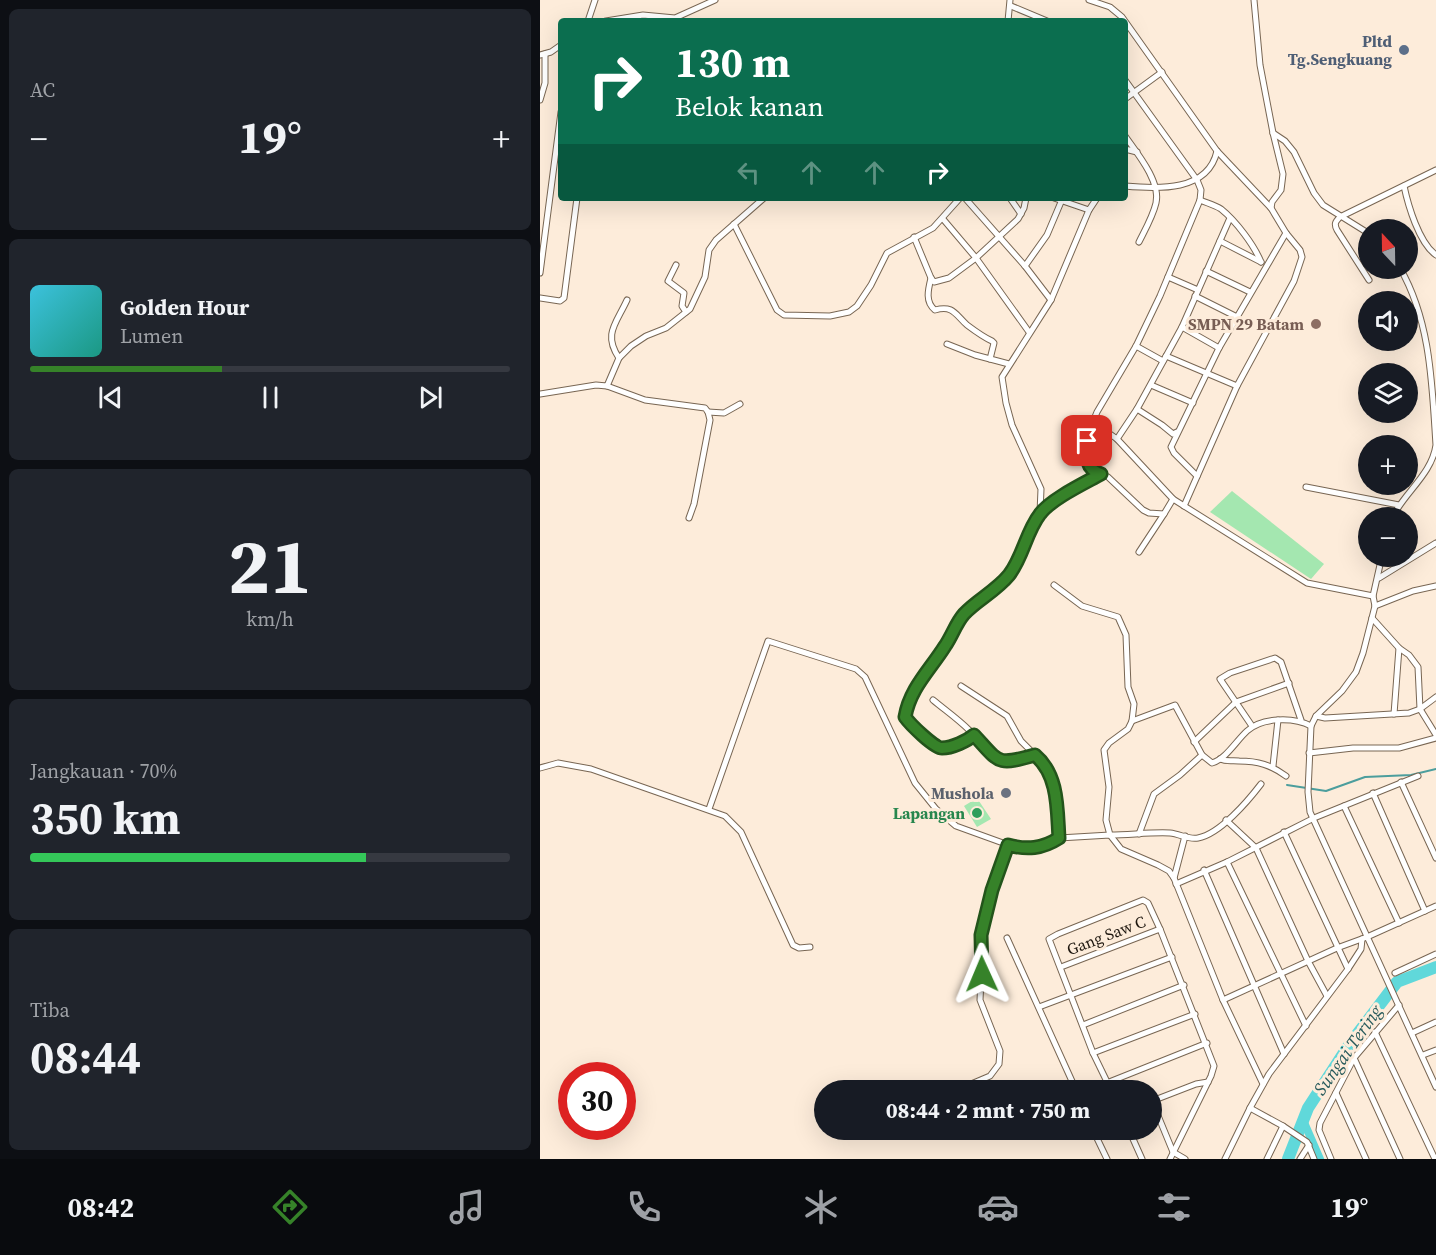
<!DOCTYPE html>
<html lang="id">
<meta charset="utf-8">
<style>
body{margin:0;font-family:"Source Serif 4",serif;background:#20242c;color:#f1f3f6;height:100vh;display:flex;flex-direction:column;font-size:22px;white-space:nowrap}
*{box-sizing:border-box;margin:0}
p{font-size:20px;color:#9ea1a6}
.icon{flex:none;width:33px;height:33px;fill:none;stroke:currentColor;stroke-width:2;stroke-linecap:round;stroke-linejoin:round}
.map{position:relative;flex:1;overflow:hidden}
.details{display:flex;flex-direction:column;gap:9px;padding:9px;background:#0d0f14;width:540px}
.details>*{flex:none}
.banner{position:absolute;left:18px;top:18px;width:570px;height:183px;border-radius:6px;box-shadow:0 6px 24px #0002;background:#0b6e4f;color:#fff;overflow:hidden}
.needle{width:39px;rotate:338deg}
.buttons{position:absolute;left:818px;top:219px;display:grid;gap:12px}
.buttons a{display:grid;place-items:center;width:60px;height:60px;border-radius:50%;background:#171b24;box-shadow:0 6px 24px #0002;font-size:30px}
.speed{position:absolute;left:18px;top:1062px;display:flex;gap:12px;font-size:30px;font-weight:700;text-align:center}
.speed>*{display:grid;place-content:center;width:78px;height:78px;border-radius:50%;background:#171b24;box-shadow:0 6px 24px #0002;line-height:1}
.speed .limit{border:9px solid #d22;background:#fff;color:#111}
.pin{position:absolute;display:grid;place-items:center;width:51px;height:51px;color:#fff;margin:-26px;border-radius:12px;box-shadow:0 3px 9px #0006}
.me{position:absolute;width:66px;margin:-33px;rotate:359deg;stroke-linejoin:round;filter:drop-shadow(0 0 4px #0008)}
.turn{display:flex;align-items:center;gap:21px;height:126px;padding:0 18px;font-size:27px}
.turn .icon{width:78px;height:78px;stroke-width:2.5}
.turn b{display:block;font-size:42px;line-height:51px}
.lanes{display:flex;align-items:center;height:57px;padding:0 18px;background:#0003;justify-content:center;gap:30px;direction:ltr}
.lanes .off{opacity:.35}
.big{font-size:45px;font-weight:700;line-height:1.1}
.details .widget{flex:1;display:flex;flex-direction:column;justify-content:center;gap:9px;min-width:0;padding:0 21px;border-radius:9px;background:#20242c}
.details .dial{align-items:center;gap:0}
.dial b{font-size:78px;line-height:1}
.song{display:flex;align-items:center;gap:18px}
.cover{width:72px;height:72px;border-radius:9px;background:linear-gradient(135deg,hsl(190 70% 55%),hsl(170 70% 35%))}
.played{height:6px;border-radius:3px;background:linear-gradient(90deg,#368229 40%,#363941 40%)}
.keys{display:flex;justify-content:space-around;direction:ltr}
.heat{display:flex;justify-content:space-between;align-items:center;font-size:33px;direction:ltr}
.charge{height:9px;border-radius:4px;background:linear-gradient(90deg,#34c759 70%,#363941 0)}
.trip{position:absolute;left:274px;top:1080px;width:348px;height:60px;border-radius:30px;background:#171b24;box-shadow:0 6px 24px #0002;font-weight:700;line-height:60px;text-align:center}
.tabs{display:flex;height:96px;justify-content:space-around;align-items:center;background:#090b0e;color:#9ea1a6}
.tabs .icon{width:42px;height:42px}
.tabs .selected{color:#368229}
.tabs b{font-size:27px;color:#f1f3f6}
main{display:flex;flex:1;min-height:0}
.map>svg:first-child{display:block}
</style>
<main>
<section class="details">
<div class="widget"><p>AC</p>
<div class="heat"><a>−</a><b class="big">19°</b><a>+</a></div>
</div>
<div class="widget">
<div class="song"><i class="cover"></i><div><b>Golden Hour</b><p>Lumen</p></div></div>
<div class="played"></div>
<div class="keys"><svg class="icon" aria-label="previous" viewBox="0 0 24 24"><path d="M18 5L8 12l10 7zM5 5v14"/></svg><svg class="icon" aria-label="pause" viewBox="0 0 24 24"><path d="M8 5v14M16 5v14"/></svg><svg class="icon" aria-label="next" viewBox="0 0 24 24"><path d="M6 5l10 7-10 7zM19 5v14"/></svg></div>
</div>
<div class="widget dial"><b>21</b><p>km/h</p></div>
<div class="widget"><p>Jangkauan · 70%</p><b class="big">350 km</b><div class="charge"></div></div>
<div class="widget"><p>Tiba</p><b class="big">08:44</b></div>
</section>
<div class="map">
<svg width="896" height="1159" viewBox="0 0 896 1159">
<rect width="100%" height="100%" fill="#fdecda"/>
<g fill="#a4e7b0">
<polygon points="692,491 784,564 771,579 670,512"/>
<polygon points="437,798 451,819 437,827 424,806"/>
</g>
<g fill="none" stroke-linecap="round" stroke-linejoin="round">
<polyline stroke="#4c9e9d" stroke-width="2" points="747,785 786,791 825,777 871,775 896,769"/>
<polyline stroke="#60d8da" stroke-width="8" points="763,1120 780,1159"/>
<polyline stroke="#60d8da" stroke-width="12" points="748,1159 768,1108 809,1045 857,982 896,967"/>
<g stroke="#786653" stroke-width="7">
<g id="street">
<polyline points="549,0 570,7 582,17 677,151 731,208 746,233 760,250 762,257 754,281 697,386 644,506"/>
<polyline points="714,0 720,65 733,133 743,174 741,190 732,202 731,208"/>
<polyline points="471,6 507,21"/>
<polyline points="48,21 55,0"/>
<polyline points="66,21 103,15 135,18 175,0"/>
<polyline points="468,21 470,0"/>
<polyline points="0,55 11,52 21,45"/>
<polyline points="585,99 622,72"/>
<polyline points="0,100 5,83 5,54"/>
<polyline points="733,133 745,141 754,152 774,193 783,205 828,233"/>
<path d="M585 136C597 153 621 182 616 203 613 216 605 230 599 242"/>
<polyline points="585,149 597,152"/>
<path d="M585 186C618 189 668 192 677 151"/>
<path d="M864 186C868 205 879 243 896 255"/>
<polyline points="425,198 485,266 511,300"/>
<polyline points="470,198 481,214"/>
<polyline points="514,198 549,210"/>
<path d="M660 200C667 203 675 205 681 209 696 221 714 245 721 262"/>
<polyline points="403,219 436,258 489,332"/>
<polyline points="194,224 237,310 244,315 290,316 309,312 317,306 331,285 347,253 393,228 420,198"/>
<polyline points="374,237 391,278 394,282 409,278 436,258 478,219 484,208 486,198"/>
<polyline points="680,241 721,262"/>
<polyline points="136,265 128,281 144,293 142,306 146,312"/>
<polyline points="485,266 507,235 521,202"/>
<polyline points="666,271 710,292"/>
<polyline points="0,273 21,112"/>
<polyline points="628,277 658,290"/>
<path d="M391 278C388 290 385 302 395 310 413 305 415 314 427 325 435 331 443 337 452 341L454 343 450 359"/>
<path d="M829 280 797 230C794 224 795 222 800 217L896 170"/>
<polyline points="655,296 697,317"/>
<polyline points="0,298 20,301 24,298 37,198"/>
<polyline points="642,327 679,348"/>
<polyline points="407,344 435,355 469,364"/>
<polyline points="596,346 623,361"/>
<polyline points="626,356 697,386"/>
<path d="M79 358C63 334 76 324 87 300"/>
<polyline points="611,385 653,403"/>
<polyline points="67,386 105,400 165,408 168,412 170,420 154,504 149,518"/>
<polyline points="0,394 56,385 67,386 79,358 91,346 106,336 126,328 150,309 165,277 169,250 176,240 224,198"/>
<polyline points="597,409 622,425 633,434 637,432"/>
<polyline points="168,412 184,413 200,404"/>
<polyline points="553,422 577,439 633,499 767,583 833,596"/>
<polyline points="577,439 597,409 642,327 690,218"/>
<path d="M561 474 550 468C541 450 550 429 557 412L596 346 620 296 660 200 661 190 657 180 585 80"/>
<polyline points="657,476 634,453 631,447 679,348 746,233"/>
<polyline points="766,487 859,505"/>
<polyline points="500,513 525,494 561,474 568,477 603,510 609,513 624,514 633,499"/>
<path d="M852 518C864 493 892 474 896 445 892 385 891 322 860 268"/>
<polyline points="599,552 624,514"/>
<polyline points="842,556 833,596 835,606 823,653 816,672 802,691 776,716 771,726 768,792 770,812 896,1087"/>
<polyline points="839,578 896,543"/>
<path d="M514 585 542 606 578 617 586 635 588 687 594 704 592 721 588 729 569 743 564 750 569 787 566 820 570 835C590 835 610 832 630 833 640 834 649 840 658 838 680 834 708 801 721 784"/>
<polyline points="835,606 873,591 896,586"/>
<polyline points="832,618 859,648 854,714"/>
<polyline points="859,648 869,655 878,667 880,709 896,735"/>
<polyline points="421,686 467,716 481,741 495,755"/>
<path d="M393 700C405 710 418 719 429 730 441 740 447 758 463 761 473 764 485 758 495 755 519 775 517 810 519 838"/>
<polyline points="776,716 785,718 869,713 880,709 896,697"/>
<path d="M592 721 635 705 662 755 672 763C686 759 696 741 707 731 722 717 754 717 771 726"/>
<polyline points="712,726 680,679 690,673 735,658 741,662 761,720"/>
<path d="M434 734C427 741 412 748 402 748 394 748 370 724 365 717L367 703 374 690 392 666 422 617 449 596 468 576 475 567 500 513 501 489 472 425 466 403 462 377 511 300 549 210 557 198"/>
<polyline points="654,742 696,702 749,683"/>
<polyline points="769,753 813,748 859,748 896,738"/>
<path d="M680 759C687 762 692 760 699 761 718 761 731 765 746 776"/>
<polyline points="733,766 738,720"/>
<polyline points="0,768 18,763 51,769 185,816 201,832 253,945 259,948 270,947"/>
<polyline points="861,782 896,858"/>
<polyline points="833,793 885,911"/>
<polyline points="804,806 859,923"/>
<polyline points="169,809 228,641 316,669 325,677 375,783 396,809 416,826 463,843 488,849 505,847 519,838 570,835 581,849 618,865 629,871 634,878 683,1000 723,1084"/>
<polyline points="686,820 716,848 768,961 787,996"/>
<polyline points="744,832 808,969"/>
<polyline points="599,834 614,794 640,775 662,755"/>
<polyline points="687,862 766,1026"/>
<polyline points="664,870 744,1054"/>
<polyline points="634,878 645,836"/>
<polyline points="636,884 687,862 774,818 878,776"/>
<polyline points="467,938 536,1090"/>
<polyline points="521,967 620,929"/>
<polyline points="855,973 896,954"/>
<polyline points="683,1000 797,948 827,937 896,906"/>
<polyline points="499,1007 632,957"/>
<polyline points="543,1025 644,985"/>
<polyline points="835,1032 895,1159"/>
<polyline points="872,1033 896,1022"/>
<polyline points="553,1053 655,1014"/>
<polyline points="883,1055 896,1050"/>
<polyline points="814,1058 860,1159"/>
<polyline points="417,1090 450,1076 459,1064 460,1051 440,1000 442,960 441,935 452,890 468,845"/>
<polyline points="549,1090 667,1043"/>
<polyline points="571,1090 553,1053 509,939 518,934 603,900 608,903 620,929 674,1066 671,1076 630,1159"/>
<polyline points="796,1093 826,1159"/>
<polyline points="612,1101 633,1152 645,1159"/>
<polyline points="612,1101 656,1084 668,1082"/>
<polyline points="710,1108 743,1126 767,1142 774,1159"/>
<polyline points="553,1130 567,1159"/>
<polyline points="589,1130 602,1159"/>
<polyline points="685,1159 710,1108 729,1074 808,969 821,949 822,939"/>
<polyline points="727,1159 743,1126"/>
<polyline points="760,1159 769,1145"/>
<polyline points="791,1159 779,1130 780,1123 814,1058 859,1005"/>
</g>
</g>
<use href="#street" stroke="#fff" stroke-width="5"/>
</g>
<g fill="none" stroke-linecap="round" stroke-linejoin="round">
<g stroke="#23541b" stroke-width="15">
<path id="route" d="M442 974 441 935 452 890 468 845C487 850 502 849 519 838 517 810 519 775 495 755 456 766 460 763 434 735 427 741 412 748 402 748 394 748 370 724 365 717 370 688 390 670 405 646 412 636 416 623 424 614 437 600 456 591 469 575 483 557 486 532 500 514 511 499 545 483 561 474 545 469 546 456 547 441"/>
</g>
<use href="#route" stroke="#368229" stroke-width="10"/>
</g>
<circle fill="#5c6f8a" stroke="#fdecda" stroke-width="2" cx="864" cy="50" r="6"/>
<circle fill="#8d6e63" stroke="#fdecda" stroke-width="2" cx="776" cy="324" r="6"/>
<circle fill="#6b7280" stroke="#fdecda" stroke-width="2" cx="466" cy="793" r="6"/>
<circle fill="#2e9e5b" stroke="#fdecda" stroke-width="2" cx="437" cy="813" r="6"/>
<g text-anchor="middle" stroke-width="6" stroke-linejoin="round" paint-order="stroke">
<g font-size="16" font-weight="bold" fill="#4e5e75" stroke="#fdecda" text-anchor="end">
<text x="852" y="47">Pltd<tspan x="852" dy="18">Tg.Sengkuang</tspan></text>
</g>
<g font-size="16" font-weight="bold" fill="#785e54" stroke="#fdecda" text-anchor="end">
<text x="764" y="330">SMPN 29 Batam</text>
</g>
<g font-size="16" font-weight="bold" fill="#5b616d" stroke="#fdecda" text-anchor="end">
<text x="454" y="799">Mushola</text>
</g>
<g font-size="16" font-weight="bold" fill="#27864d" stroke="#fdecda" text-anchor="end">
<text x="425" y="819">Lapangan</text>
</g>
<g font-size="16" fill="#1e170f" stroke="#fdecda">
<text transform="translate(566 935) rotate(-21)" y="6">Gang Saw C</text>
</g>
<g font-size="18" font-style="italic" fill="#285b5c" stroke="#fdecda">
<text transform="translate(808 1050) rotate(-55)" y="6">Sungai Tering</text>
</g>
</g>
</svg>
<div class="buttons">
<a><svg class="needle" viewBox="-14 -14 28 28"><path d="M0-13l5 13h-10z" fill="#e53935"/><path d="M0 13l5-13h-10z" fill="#9ea1a6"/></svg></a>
<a><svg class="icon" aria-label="sound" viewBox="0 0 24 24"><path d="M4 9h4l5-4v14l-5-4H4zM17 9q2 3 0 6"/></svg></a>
<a><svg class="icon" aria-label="layers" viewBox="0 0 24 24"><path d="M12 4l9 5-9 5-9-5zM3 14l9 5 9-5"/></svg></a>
<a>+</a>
<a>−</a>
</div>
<div class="speed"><div class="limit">30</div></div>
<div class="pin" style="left:547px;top:441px;background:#d93025"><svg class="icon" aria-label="arrive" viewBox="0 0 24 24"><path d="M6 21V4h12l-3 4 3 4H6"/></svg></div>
<svg class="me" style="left:442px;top:974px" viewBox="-20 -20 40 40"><path d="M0-17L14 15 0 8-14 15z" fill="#368229" stroke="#fff" stroke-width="4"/></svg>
<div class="trip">08:44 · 2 mnt · 750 m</div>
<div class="banner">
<div class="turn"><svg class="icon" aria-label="right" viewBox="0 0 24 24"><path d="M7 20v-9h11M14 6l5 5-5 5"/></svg><div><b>130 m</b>Belok kanan</div></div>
<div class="lanes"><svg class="icon off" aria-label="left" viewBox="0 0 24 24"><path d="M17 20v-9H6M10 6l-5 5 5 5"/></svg><svg class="icon off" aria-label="ahead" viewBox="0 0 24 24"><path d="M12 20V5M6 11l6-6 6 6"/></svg><svg class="icon off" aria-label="ahead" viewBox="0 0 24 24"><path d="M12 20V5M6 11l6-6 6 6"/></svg><svg class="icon" aria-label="right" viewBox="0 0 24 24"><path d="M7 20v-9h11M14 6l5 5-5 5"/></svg></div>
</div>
</div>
</main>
<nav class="tabs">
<b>08:42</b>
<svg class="icon selected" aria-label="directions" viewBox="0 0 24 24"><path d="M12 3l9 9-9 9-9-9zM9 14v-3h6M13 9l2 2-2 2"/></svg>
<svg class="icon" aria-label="music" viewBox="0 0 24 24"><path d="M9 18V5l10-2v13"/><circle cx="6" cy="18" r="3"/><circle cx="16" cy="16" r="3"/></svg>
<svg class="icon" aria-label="phone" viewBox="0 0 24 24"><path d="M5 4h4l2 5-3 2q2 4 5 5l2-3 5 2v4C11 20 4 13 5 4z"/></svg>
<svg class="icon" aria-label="climate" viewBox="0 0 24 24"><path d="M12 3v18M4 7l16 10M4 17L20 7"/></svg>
<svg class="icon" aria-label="car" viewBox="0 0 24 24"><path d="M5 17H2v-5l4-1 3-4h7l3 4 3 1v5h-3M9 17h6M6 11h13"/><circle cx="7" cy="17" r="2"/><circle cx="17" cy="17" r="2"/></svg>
<svg class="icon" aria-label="filters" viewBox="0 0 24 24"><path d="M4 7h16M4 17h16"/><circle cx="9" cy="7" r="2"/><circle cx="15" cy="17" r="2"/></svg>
<b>19°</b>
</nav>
